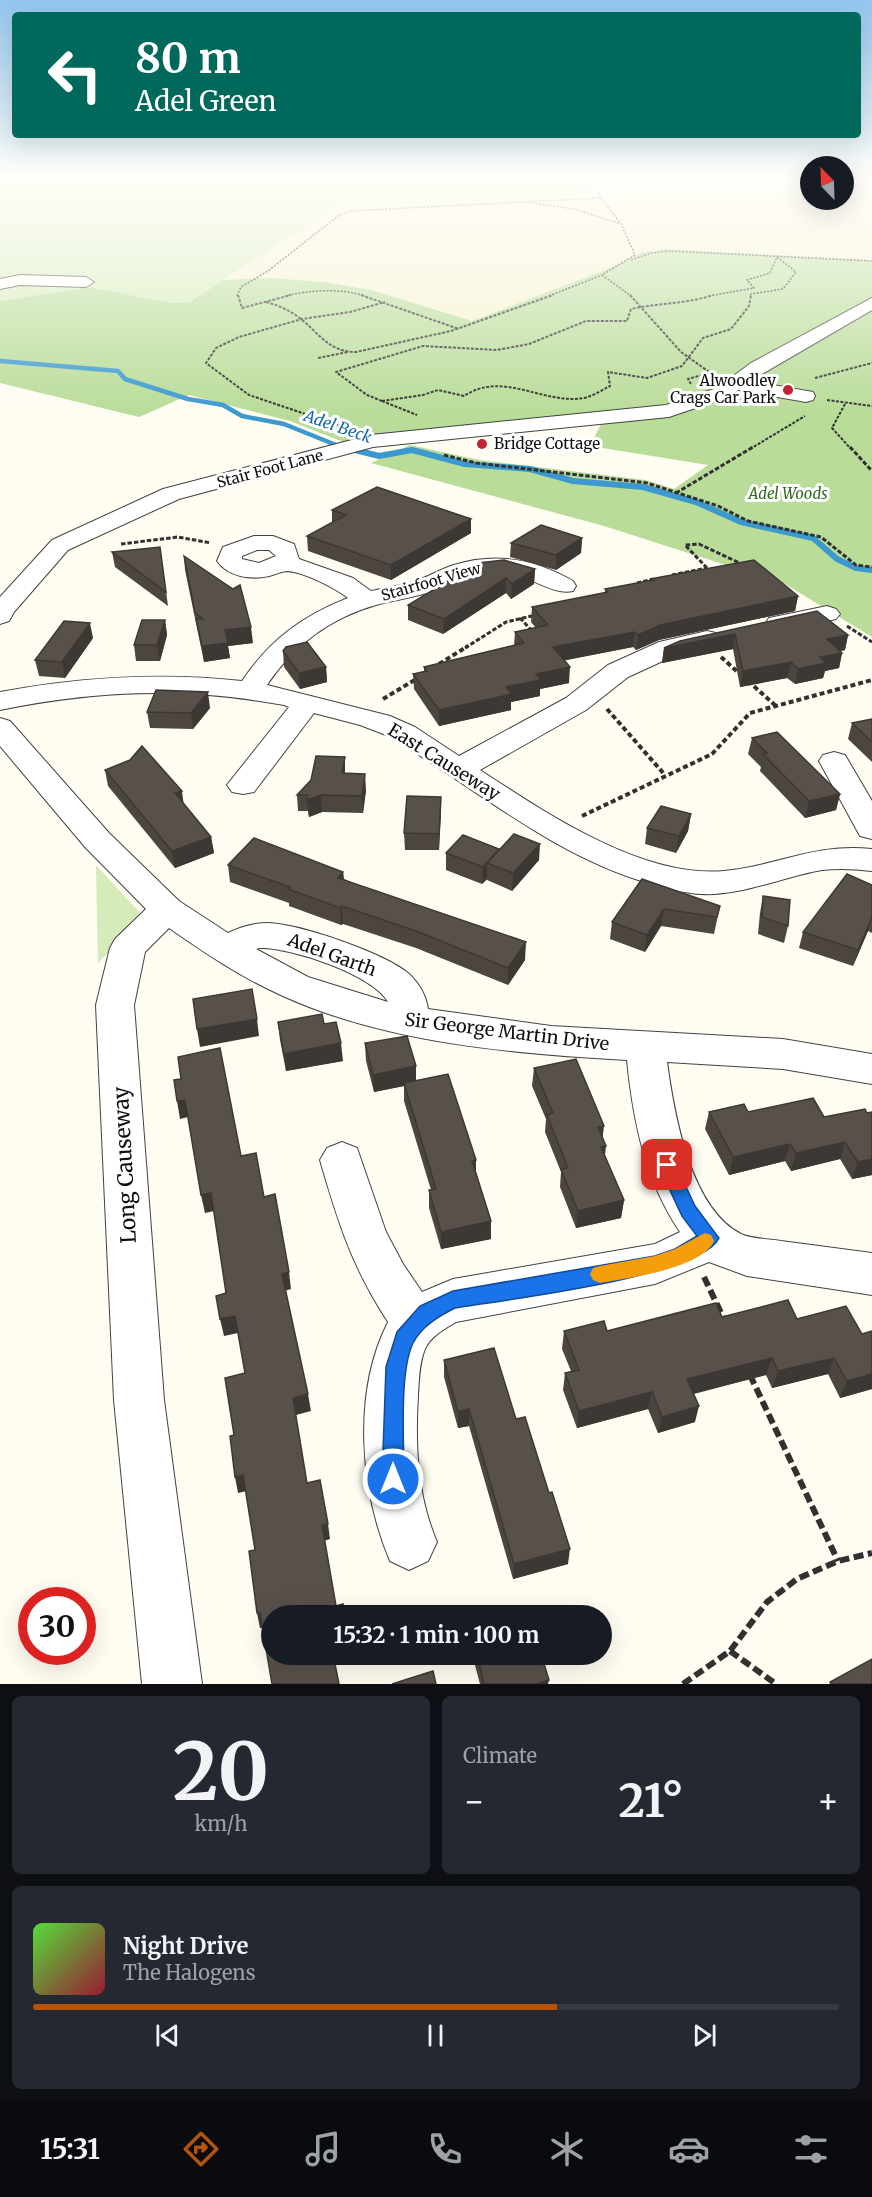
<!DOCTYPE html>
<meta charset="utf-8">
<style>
body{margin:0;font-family:Merriweather,serif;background:#242831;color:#f1f3f6;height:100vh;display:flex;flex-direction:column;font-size:22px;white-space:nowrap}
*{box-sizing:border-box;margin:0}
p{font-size:20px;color:#9ea1a6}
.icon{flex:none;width:33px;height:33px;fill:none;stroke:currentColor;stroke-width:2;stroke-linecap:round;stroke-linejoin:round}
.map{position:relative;height:1684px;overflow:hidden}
.sheet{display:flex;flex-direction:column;gap:12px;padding:12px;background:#0d0f14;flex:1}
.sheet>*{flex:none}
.top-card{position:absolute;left:12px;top:12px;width:849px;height:126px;border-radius:6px;box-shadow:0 6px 24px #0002;background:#00695c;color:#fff;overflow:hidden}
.needle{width:39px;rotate:337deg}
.controls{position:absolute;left:800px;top:156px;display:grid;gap:12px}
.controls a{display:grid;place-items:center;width:54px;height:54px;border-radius:50%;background:#171b24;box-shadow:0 6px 24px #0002;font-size:30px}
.speed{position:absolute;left:18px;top:1587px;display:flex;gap:12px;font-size:30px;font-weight:700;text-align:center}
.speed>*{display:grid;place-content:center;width:78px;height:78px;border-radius:50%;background:#171b24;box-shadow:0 6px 24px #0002;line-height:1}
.speed .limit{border:9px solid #d22;background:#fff;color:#111}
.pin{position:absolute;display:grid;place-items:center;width:51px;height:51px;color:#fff;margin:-26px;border-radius:12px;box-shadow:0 3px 9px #0006}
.me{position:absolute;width:66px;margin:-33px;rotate:0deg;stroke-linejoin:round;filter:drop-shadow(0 0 4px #0008)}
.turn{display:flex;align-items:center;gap:21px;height:126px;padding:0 24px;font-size:27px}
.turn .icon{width:78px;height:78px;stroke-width:2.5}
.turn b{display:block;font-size:42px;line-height:51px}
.big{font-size:45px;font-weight:700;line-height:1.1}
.sheet .tile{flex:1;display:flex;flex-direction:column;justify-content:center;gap:9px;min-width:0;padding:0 21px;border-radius:9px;background:#242831}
.sheet .dial{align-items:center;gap:0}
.dial b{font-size:78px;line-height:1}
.song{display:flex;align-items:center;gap:18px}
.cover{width:72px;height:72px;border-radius:9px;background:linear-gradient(135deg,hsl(110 70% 55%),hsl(350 70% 35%))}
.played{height:6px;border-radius:3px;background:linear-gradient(90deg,#b45309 65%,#363941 65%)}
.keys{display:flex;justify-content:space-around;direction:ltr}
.heat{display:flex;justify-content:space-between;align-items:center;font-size:33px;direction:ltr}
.sheet .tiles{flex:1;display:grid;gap:12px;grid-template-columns:1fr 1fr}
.tile:last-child{grid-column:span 2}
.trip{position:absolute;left:261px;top:1605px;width:351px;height:60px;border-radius:30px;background:#171b24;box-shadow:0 6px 24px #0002;font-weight:700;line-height:60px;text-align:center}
.tabs{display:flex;height:96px;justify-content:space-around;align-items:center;background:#090b0e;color:#9ea1a6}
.tabs .icon{width:42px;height:42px}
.tabs .selected{color:#b45309}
.tabs b{font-size:27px;color:#f1f3f6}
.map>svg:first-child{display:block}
</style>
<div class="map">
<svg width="872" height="1684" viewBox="0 0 872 1684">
<rect width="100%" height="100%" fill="#fffcf2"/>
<polygon fill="#f6f1d1" points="600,179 810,179 810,200 843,200 843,179 872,179 872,260 663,249 642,252 600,272 472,321 371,290 269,278 223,280 337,207 609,194"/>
<g fill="#d5ebba">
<polygon points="36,179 588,179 592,194 337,207 188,302 172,303 89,287 0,301 0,186"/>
<polygon points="96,865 140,913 141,920 98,963"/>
</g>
<polygon fill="#b9dc99" points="663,249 872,260 872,637 785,584 604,526 371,463 410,445 479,460 645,480 674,489 708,465 590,446 605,416 346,443 290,421 189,395 139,417 0,383 0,301 89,287 172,303 189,302 223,280 269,278 324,282 371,290 472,321 600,272 642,252"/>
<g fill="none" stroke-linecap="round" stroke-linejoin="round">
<polyline stroke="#3b99cf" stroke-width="4.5" points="0,361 118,371 125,379 188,399 223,405 242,416 284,424 346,449"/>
<polyline stroke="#3b99cf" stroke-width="6" points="343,447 379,456 412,450 465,464 530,469 573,481 643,487 696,502 741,522 813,538 837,559 856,568 872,570"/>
<g stroke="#424242" stroke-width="2">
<g id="minor">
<polygon points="20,275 86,277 94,282 86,287 20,285 0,289 0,279"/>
<polygon points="872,298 872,310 750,381 813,392 815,396 813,400 806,402 738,390 731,396 669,417 373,447 179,499 68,550 14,612 9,621 0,624 0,597 52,540 163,489 371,435 666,405 717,388 751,363"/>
<path d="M254 536H273L294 544 299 559 353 578 371 591C386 588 401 586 415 581 429 577 440 569 454 565 496 552 535 559 573 581L576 586 573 591C552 596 528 574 504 572 477 571 458 583 434 591 415 597 395 600 376 605 330 618 293 646 267 685L390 716 415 727 459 756 566 698 608 665 659 642 707 631 716 633 720 639 716 645 678 654 628 677 586 710 480 770C546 813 641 878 724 871 778 866 813 843 872 849V871C855 869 839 868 822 870 782 877 742 896 701 894 683 893 665 888 648 883 549 854 473 785 386 735L360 725 314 713 254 792 243 794 232 792 227 785 289 707 284 705C185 687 98 690 0 710V692C81 677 159 672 242 681 270 640 302 616 348 598 335 588 304 572 287 571 282 571 274 575 269 576 251 580 228 577 217 561L223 547ZM257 550H269L276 556 259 563 242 559V556Z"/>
<polygon points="827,606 836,609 840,614 836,619 778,632 769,630 765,624 769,618"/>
<path d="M0 718 10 721 109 833 179 901 228 933C240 927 254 923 268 923 300 924 384 953 408 973 419 983 426 995 428 1009L551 1026 783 1039 872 1054V1084L783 1069 667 1062C674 1113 690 1208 741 1234 752 1239 769 1239 781 1241 811 1245 842 1249 872 1253V1295L747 1276 709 1262 655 1284 456 1322C444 1329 430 1337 425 1349 419 1363 419 1381 418 1395 415 1446 417 1495 437 1542L428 1561 409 1570 390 1561C360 1490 352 1393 388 1322 352 1267 338 1222 320 1160L327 1148 342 1142 357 1148 386 1232 403 1264 422 1292 453 1279 655 1244 680 1232C645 1180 633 1121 627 1060 515 1054 386 1043 283 996 242 978 205 953 169 928L145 952 134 1005 164 1400 202 1684H142L114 1400 96 1005 110 948 115 939 146 909 85 847 0 746ZM260 948C290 947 374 975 388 1002L308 977 256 949Z"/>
<polygon points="834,752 845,755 872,801 872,839 860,836 819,761 823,755"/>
</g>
</g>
<g stroke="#313131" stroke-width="1.5" stroke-dasharray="2 1.5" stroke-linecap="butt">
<polyline points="593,179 601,198 621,224 635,255 602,275 631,296"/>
<polyline points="532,203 574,209 621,224"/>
<polyline points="631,260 651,253 669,251 872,261"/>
<polyline points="237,296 241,287 268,271 338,216 349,211 601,198"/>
<path d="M285 296C309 290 341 288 365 296"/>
<polyline points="549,296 602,275"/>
<polyline points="709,296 754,288 747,280 770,273 777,257 796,272 783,289 751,294 751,296"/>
</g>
<g stroke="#313131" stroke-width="2" stroke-dasharray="3 1.5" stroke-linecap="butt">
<polyline points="238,295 242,308 291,295"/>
<polyline points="361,295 459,329"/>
<polyline points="630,295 681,352 712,374"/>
<path d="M266 302C277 305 287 309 297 316 317 330 327 352 356 352L451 331 553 295"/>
<polyline points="318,358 348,352"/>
<polyline points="815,378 872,363"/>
<polyline points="691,384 688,379 702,375"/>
<polyline points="827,400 872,406"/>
<polyline points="382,401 417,415"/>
<path d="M382 401 367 395 336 372 423 346 497 350 529 344 586 321H627L631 309C658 303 687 304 713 295"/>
<path d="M382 401 423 395 438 390 464 396C503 370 543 405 584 398 593 396 602 390 610 386L608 372 647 378 682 366 703 338 731 329 749 306 751 295"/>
<polyline points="845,404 832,428 851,449"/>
<polyline points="344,427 249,395 206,363 216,348 239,337 302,319 350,312 385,302"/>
<polyline points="750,449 805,416"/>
</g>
<g stroke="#313131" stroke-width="3" stroke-dasharray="4.5 2" stroke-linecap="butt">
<polyline points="850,447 872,471"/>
<polyline points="444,455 476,463 647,483 718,506 748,521 821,537 856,565 872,567"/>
<polyline points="676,493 753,447"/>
<polyline points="121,544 178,537 211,543"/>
<polyline points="707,568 685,545 699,544 744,565"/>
<polyline points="672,575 707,568"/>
<polyline points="637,583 653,579"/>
<polyline points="520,618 532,631"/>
<polyline points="847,626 872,642"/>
<polyline points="465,648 506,622 536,615"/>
</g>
<g stroke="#313131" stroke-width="4" stroke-dasharray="5 3" stroke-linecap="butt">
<polyline points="721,657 740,674"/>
<polyline points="439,664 468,646"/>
<polyline points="748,681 776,706"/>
<polyline points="383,699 418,678"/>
<polyline points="607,709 665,775"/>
<polyline points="582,816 712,754 750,713 872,680"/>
</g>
<g stroke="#313131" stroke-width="6" stroke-dasharray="10 4.5" stroke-linecap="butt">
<polyline points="704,1277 724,1319"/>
<polyline points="750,1375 838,1561"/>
<polyline points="730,1651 776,1684"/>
<polyline points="683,1684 730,1651 767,1602 797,1579 838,1561 872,1553"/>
</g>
<use href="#minor" fill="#fff" fill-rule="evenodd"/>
</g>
<g fill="#4c4540">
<polygon points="332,510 471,519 471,533 391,580 308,551 307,536 332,522"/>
<polygon points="582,538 581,553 556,570 510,557 511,543"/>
<polygon points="160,547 168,606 115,567 112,552"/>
<polygon points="184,556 253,643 228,646 230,658 204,662 185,570"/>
<polygon points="535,569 534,584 511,599 506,593 443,634 408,620 408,605"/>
<polygon points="650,579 798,596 795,611 659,640 636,650 633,647 564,660 569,683 540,689 540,696 511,702 511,710 439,726 414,689 413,674 424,671 424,667 514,646 515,632 536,628 531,622 532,607 605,593 605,589 650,581"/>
<polygon points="817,611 848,635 845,650 841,651 842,653 839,668 825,671 823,678 795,684 787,678 740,687 733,649 662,663 664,648"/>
<polygon points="165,620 167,635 160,661 136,661 134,645"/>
<polygon points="93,638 65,678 39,676 35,660"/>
<polygon points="283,651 326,667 327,682 300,689 284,667"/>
<polygon points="210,708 193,729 150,728 147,712"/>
<polygon points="872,719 872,762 848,739 852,723"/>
<polygon points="752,738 840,794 836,810 805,818 760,771 761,767 748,754"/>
<polygon points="105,770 183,803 211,837 214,853 175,868 108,786"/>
<polygon points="345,773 366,790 363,813 322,812 309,817 308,811 298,811 297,795"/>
<polygon points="441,797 439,850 405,850 404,833"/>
<polygon points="691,814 688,831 676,853 645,844 647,828"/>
<polygon points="499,849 499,851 539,860 512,891 487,880 487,879 482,884 446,870 446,853"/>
<polygon points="228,865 343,872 344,879 525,960 508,985 416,948 343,924 341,925 289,906 289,903 230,882"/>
<polygon points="642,879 720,906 714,934 661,926 645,952 610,939 612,922"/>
<polygon points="872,885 872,933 868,931 853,966 799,948 803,932"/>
<polygon points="763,896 788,926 784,943 758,934 760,913"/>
<polygon points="278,1022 324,1024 343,1061 286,1071 280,1040"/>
<polygon points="365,1043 416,1066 416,1081 476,1160 476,1172 491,1221 491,1239 441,1249 429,1208 429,1190 431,1190 404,1101 404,1086 374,1092 366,1061"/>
<polygon points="534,1068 603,1138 605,1156 624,1200 621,1218 576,1228 560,1187 561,1172 545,1132 546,1119 532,1086"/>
<polygon points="865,1109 872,1175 852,1179 840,1159 791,1171 785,1161 729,1175 705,1129 709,1112 748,1112 824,1117"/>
<polygon points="722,1317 797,1319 862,1334 872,1331 872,1389 840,1398 828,1374 772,1388 766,1375 694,1394 695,1422 658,1433 648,1409 577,1428 563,1390 565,1373 571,1371 562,1349 564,1331 607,1331"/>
<polygon points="444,1360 516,1419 549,1493 568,1564 513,1579 469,1426 458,1428 444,1377"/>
<polygon points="472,1654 541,1654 548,1684 480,1684"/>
</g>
<g fill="#3e3834">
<polygon points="471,519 471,533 391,580 391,565"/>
<polygon points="582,538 581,553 556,570 556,555"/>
<polygon points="535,569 534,584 511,599 512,584"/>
<polygon points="506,578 506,593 443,634 444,619"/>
<polygon points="798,596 795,611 659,640 636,650 638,635 660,625"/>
<polygon points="165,620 167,635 160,661 157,645"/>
<polygon points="90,623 93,638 65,678 62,662"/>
<polygon points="251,627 253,643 228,646 230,658 204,662 202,646 225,630"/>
<polygon points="635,632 633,647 552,663 553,647"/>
<polygon points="735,634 733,649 662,663 664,648"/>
<polygon points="848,635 845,650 824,654 827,639"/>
<polygon points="842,653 839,668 825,671 823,678 795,684 798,669 820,657"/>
<polygon points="791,662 787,678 740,687 743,671"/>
<polygon points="326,667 327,682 300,689 299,673"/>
<polygon points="570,667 569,683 540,689 540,696 511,702 511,710 439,726 439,710 506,687 536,674"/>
<polygon points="208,692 210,708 193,729 191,713"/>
<polygon points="345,757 345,773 342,773"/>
<polygon points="365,774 366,790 363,813 362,796"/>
<polygon points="182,791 184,807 175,793"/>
<polygon points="840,794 836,810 805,818 809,801"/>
<polygon points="321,795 322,812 309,817 307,800"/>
<polygon points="441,797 441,814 439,850 439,834"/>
<polygon points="691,814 688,831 676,853 679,836"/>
<polygon points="211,837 214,853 175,868 172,851"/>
<polygon points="540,844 539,860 512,891 513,873"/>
<polygon points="499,849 498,866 487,863 487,879 482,884 483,867"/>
<polygon points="343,872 344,889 338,878"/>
<polygon points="342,906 343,924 341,925 340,908"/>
<polygon points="664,909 661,926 645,952 647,935"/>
<polygon points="872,917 868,931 853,966 858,950"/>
<polygon points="526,942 525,960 508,985 508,968"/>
<polygon points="257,1019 259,1036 200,1047 197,1029"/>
<polygon points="341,1043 343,1061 286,1071 284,1054"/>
<polygon points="416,1066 416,1084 404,1083 404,1086 374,1092 373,1075"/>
<polygon points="185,1100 188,1117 180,1119 177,1101"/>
<polygon points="604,1126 602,1143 598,1127"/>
<polygon points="845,1142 840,1159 791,1171 796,1153"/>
<polygon points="790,1144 785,1161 729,1175 733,1157"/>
<polygon points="606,1146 604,1164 601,1147"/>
<polygon points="872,1159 872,1175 852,1179 858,1162"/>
<polygon points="476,1160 476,1177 472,1161"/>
<polygon points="211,1193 214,1211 205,1213 201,1195"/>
<polygon points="624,1200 621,1218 576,1228 578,1211"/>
<polygon points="491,1221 491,1239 441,1249 441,1232"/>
<polygon points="289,1272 291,1289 284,1291 282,1274"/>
<polygon points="235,1316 238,1333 224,1336 220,1319"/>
<polygon points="772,1358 766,1375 683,1396 687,1379"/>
<polygon points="834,1358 828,1374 772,1388 778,1371"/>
<polygon points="872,1374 872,1389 840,1398 847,1381"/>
<polygon points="652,1392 648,1409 577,1428 579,1411"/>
<polygon points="308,1394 311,1411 296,1415 293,1398"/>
<polygon points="699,1406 695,1422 658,1433 662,1417"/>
<polygon points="469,1409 469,1426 458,1428 458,1412"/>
<polygon points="243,1475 247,1491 238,1493 235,1477"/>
<polygon points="328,1524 330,1539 324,1541 322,1525"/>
<polygon points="570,1549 568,1564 513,1579 514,1564"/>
<polygon points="257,1613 260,1613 264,1628 260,1628"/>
<polygon points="549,1680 548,1684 536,1684"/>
</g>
<g fill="#58504b" stroke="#3e3834" stroke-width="1.5">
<polygon points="377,487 471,519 391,565 307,536 346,515 332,510"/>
<polygon points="541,525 582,538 556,555 511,543"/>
<polygon points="160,547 166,592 112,552"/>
<polygon points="184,556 233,589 240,585 251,627 225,630 228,643 202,646 196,619 203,619 195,613"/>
<polygon points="504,560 535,569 512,584 506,578 444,619 408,605 478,563"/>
<polygon points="754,560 798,596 660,625 638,635 635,632 553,647 570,667 536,674 541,680 506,687 512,694 439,710 413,674 427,671 424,667 524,643 515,632 548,625 532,607 608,592 605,589 653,580 650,579"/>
<polygon points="817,611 848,635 827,639 842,653 820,657 826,663 798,669 791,662 743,671 735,634 664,648 680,641"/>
<polygon points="142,620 165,620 157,645 134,645"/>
<polygon points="64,621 90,623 62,662 35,660"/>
<polygon points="307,642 326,667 299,673 283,651 286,647"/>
<polygon points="156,690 208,692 191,713 147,712"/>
<polygon points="872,719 872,742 852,723"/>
<polygon points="777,732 840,794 809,801 763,754 767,753 752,738"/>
<polygon points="142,746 182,791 175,793 211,837 172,851 105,770 130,760"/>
<polygon points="316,756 345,757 342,773 365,774 362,796 321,795 307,800 308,795 297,795 311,780"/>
<polygon points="407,796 441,797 439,834 404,833"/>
<polygon points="661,806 691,814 679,836 647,828"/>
<polygon points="514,834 540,844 513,873 487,863"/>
<polygon points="463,835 499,849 483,867 446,853"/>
<polygon points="254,838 343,872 338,878 526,942 508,968 416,931 342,906 340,908 288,889 290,887 228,865"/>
<polygon points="847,874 872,885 872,917 858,950 803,932"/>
<polygon points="642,879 720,906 717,917 664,909 647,935 612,922"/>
<polygon points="763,896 790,900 788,926 762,917"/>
<polygon points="252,989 257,1019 197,1029 193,999"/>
<polygon points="322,1014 324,1024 336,1022 341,1043 284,1054 278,1022"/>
<polygon points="407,1036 416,1066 373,1075 365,1043"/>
<polygon points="220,1048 241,1156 256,1153 264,1197 275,1194 289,1272 282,1274 308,1394 293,1398 307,1483 320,1480 328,1524 322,1525 336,1606 343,1604 346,1616 272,1616 272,1654 333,1654 339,1684 272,1684 260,1613 257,1613 249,1551 255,1550 243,1475 235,1477 230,1436 234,1435 225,1378 245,1373 235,1316 220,1319 216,1296 226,1293 211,1193 201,1195 185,1100 177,1101 174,1080 181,1079 178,1057"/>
<polygon points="576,1059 604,1126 598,1127 606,1146 601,1147 624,1200 578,1211 561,1169 568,1168 547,1115 553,1113 534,1068"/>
<polygon points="448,1074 476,1160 472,1161 491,1221 441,1232 429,1190 436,1189 404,1083"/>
<polygon points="813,1098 824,1117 865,1109 867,1113 872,1112 872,1159 858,1162 845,1142 796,1153 790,1144 733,1157 709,1112 744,1104 748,1112"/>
<polygon points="788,1300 797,1319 846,1306 862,1334 872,1331 872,1374 847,1381 834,1358 778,1371 772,1358 687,1379 699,1406 662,1417 652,1392 579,1411 565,1373 579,1370 564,1331 604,1321 607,1331 716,1303 722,1317"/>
<polygon points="494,1348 516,1419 525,1417 549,1493 552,1492 570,1549 514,1564 469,1409 458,1412 444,1360"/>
<polygon points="477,1654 541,1654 549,1680 536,1684 484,1684"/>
<polygon points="872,1659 872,1684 831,1684 830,1682"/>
<polygon points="433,1671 436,1684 392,1684"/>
</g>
<linearGradient id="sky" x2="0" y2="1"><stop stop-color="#93c6ee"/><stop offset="0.43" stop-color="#fffef9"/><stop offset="1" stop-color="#fffef9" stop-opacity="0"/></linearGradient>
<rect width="872" height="414" fill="url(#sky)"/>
<path fill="#1a73e8" stroke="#114b97" stroke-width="1.5" d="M667 1157 673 1159 695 1206 719 1238C701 1277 502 1300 455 1308 439 1316 422 1326 413 1343 399 1372 404 1444 404 1479L400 1486 393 1490 385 1486 382 1479 386 1367 397 1332 420 1306 453 1291 655 1256 675 1249 697 1236 682 1216 658 1165 660 1159Z"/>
<path fill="#f59e0b" d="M705 1233 711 1235 714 1241C701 1269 628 1278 600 1283L593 1280 590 1274 593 1268 600 1266 655 1256 675 1249Z"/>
<g fill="#c22431" stroke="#fff" stroke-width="2">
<circle cx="788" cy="390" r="6"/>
<circle cx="482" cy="444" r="6"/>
</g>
<g text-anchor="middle" stroke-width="6" stroke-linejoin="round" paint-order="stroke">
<g font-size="15" fill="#0f0f0f" stroke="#fff" text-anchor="end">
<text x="776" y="386">Alwoodley<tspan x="776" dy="17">Crags Car Park</tspan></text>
<text x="494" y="449" text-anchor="start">Bridge Cottage</text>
</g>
<g font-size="15" fill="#0f0f0f" stroke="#fff">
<text transform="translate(270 469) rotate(-15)" y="5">Stair Foot Lane</text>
<text transform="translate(431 582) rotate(-16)" y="5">Stairfoot View</text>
</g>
<g font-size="15" font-style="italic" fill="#30691e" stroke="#fff">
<text x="788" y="499">Adel Woods</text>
</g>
<g font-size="16" font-style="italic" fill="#166aa4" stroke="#fff">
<text transform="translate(338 426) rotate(19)" y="6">Adel Beck</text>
</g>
<g font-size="18" fill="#0f0f0f" stroke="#fff">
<text transform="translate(444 762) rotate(32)" y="6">East Causeway</text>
<text transform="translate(332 955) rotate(20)" y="6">Adel Garth</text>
<text transform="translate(507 1032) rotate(7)" y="6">Sir George Martin Drive</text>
</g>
<g font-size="21" fill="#0f0f0f" stroke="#fff">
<text transform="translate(125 1165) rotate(-93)" y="7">Long Causeway</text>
</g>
</g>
</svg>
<div class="controls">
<a><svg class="needle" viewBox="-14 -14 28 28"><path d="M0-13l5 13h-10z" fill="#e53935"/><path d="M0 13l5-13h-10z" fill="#9ea1a6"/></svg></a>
</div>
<div class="speed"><div class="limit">30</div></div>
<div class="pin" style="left:667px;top:1165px;background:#d93025"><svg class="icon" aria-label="arrive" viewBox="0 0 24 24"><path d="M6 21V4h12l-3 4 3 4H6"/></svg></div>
<svg class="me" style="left:393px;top:1479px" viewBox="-20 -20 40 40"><circle r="17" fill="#1a73e8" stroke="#fff" stroke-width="3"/><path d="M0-11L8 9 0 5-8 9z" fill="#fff"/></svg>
<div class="trip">15:32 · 1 min · 100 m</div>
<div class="top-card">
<div class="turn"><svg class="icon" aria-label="left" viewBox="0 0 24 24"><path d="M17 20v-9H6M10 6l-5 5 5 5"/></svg><div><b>80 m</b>Adel Green</div></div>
</div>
</div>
<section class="sheet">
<div class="tiles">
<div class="tile dial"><b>20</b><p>km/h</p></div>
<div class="tile"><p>Climate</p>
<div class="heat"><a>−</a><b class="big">21°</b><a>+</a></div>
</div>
<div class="tile">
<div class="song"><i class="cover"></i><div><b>Night Drive</b><p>The Halogens</p></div></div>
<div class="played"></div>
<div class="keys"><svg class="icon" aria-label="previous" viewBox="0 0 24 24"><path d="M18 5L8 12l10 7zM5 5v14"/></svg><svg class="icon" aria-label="pause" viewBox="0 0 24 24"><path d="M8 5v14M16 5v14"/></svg><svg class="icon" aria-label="next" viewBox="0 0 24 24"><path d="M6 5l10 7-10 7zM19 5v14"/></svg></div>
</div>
</div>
</section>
<nav class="tabs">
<b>15:31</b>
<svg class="icon selected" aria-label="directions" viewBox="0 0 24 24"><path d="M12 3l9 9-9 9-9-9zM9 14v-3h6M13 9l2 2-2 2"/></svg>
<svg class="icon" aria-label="music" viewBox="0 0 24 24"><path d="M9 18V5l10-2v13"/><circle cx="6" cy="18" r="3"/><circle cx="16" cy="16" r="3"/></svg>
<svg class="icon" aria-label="phone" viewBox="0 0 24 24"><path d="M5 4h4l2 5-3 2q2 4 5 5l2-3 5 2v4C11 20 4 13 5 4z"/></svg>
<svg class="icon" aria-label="climate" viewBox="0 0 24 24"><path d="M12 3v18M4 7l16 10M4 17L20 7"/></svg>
<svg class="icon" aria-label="car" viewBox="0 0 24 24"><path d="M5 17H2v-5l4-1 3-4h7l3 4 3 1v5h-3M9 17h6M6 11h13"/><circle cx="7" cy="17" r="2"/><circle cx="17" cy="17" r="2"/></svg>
<svg class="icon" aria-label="filters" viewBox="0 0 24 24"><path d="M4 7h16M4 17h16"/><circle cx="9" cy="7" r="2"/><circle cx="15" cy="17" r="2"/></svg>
</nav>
